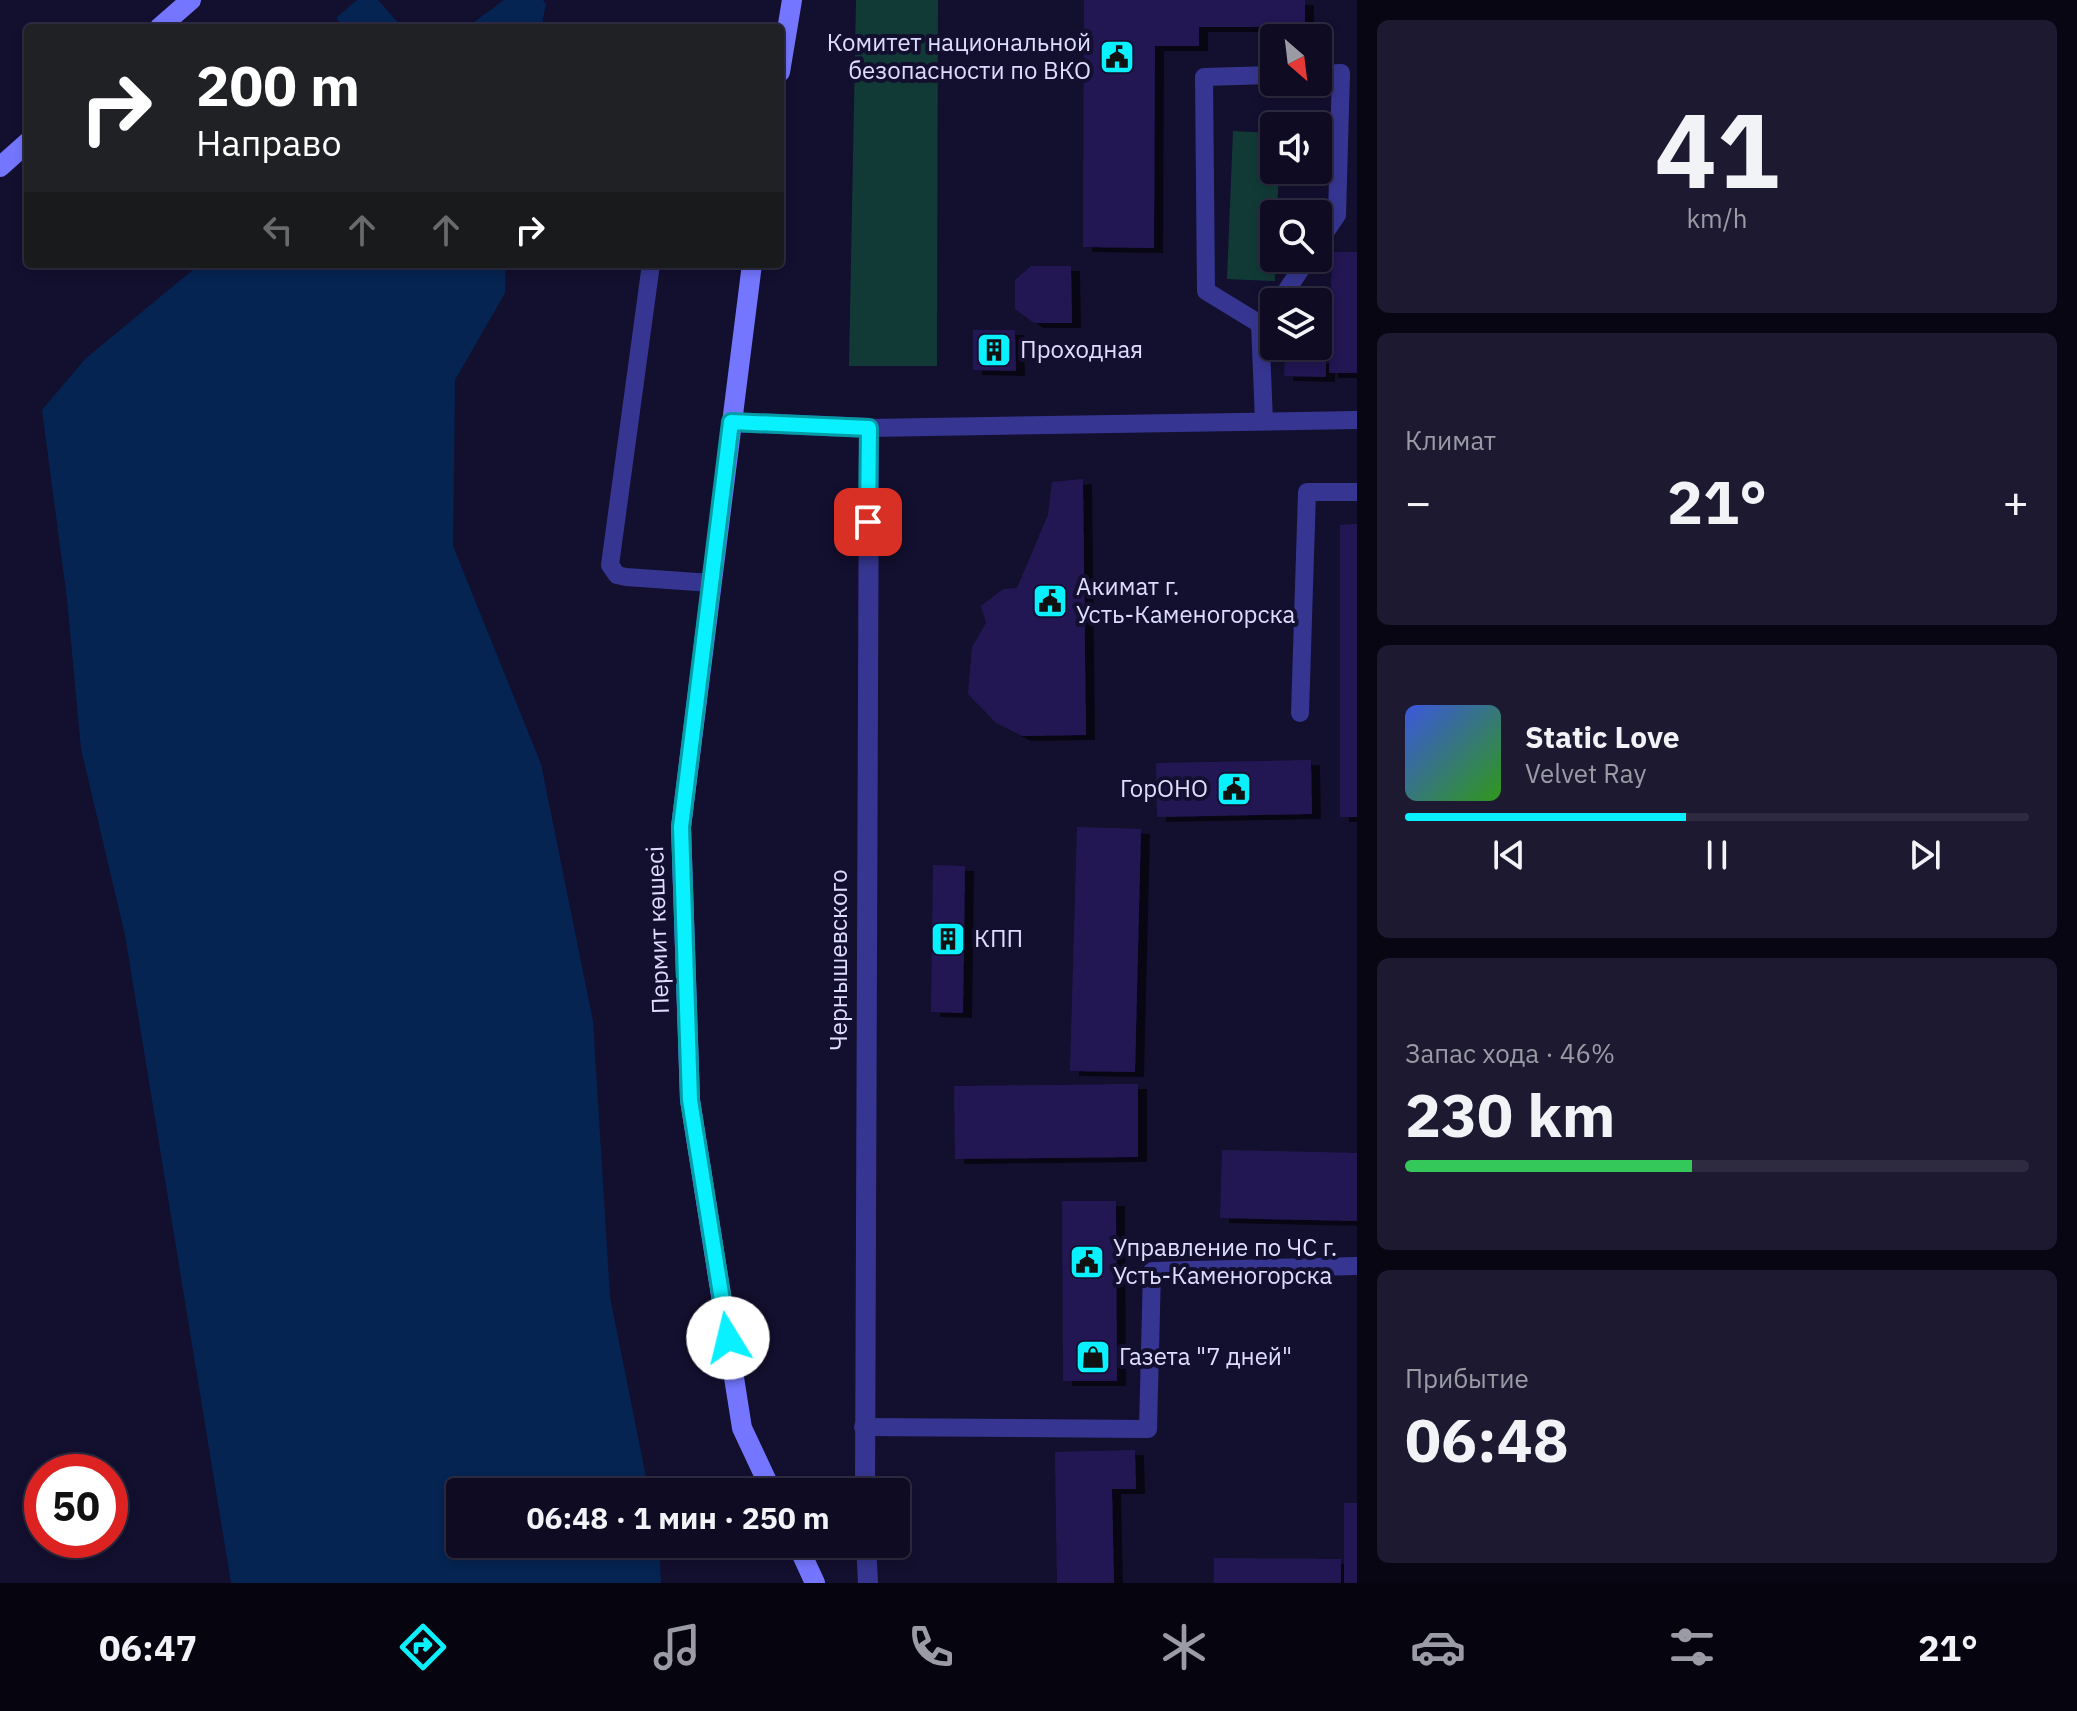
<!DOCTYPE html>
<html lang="ru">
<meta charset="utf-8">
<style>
body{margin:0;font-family:"IBM Plex Sans",sans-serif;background:#1c1930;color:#f1f3f6;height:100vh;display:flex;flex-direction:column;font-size:30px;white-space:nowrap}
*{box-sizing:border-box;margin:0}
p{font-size:26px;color:#9b9ba6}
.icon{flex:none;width:44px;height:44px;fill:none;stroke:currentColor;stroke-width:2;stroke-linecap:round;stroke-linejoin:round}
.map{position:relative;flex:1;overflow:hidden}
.side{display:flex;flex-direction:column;gap:20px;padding:20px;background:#080613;width:720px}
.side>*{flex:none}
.guide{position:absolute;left:24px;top:24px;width:760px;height:244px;border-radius:8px;box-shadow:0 4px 12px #0003,0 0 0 2px #2e2b41;background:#202124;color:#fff;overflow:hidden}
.needle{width:52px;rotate:152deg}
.buttons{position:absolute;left:1260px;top:24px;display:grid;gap:16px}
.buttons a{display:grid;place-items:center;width:72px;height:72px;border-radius:8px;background:#0e0b23;box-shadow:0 4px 12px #0003,0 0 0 2px #2e2b41;font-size:40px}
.speed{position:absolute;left:24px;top:1454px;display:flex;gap:16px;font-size:40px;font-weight:700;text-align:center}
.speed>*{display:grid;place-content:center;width:104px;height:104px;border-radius:50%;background:#0e0b23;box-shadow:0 4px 12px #0003,0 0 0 2px #2e2b41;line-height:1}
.speed .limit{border:12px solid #d22;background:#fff;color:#111}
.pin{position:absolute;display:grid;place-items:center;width:68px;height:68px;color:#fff;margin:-34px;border-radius:16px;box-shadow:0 4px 12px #0006}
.me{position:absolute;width:88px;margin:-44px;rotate:351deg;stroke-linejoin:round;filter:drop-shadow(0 0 6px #0008)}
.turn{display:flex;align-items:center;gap:28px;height:168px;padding:0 40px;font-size:36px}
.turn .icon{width:104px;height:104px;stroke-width:2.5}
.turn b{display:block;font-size:56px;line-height:68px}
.lanes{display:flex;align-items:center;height:76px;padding:0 40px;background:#0003;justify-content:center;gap:40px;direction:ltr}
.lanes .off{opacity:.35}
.big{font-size:60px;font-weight:700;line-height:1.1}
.side .tile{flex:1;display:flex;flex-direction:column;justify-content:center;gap:12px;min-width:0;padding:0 28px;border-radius:12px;background:#1c1930}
.side .dial{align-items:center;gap:0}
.dial b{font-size:104px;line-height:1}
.song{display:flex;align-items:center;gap:24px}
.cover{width:96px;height:96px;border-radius:12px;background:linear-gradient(135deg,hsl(230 70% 55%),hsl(110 70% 35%))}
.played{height:8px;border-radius:4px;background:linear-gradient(90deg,#09f0ff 45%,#2e2b41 45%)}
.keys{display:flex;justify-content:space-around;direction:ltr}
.heat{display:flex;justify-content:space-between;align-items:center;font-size:44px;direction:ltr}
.charge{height:12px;border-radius:6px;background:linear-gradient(90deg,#34c759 46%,#2e2b41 0)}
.trip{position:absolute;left:446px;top:1478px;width:464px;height:80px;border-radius:8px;background:#0e0b23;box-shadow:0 4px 12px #0003,0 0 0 2px #2e2b41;font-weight:700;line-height:80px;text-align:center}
.menu{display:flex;height:128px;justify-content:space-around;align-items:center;background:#06040e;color:#9b9ba6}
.menu .icon{width:56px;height:56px}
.menu .active{color:#09f0ff}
.menu b{font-size:36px;color:#f1f3f6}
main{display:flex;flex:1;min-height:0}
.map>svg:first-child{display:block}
</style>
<main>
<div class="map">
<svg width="1357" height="1583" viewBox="0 0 1357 1583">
<defs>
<filter id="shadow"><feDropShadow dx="9" dy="5" stdDeviation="0" flood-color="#0009"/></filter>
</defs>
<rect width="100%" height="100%" fill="#130f2f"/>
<g fill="#113a36">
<polygon points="856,0 938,0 937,366 849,366"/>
<polygon points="1233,131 1274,133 1274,170 1279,170 1277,214 1274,214 1275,281 1227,279"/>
</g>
<g fill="#052452">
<polygon points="357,0 378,0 400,25 344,28 336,18"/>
<polygon points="504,0 543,0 546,4 541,28 466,28"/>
<polygon points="200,264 506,264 505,293 455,380 453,546 541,764 593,1021 610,1297 649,1492 460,1492 460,1544 659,1544 661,1583 231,1583 125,935 81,749 67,599 42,410 85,359"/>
</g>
<g fill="#221952" filter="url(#shadow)">
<polygon points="1084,0 1305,0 1305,27 1199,27 1199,46 1155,46 1154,248 1083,247"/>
<polygon points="1332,252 1357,252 1357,373 1329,373"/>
<polygon points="1031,266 1071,266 1072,323 1034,323 1015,309 1015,280"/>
<polygon points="973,330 1015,330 1016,371 973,370"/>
<polygon points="1285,358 1326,359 1326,377 1284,376"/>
<polygon points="1083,479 1086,735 1022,736 996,723 968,694 972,647 986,623 981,606 1003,589 1017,588 1048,515 1052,482"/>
<polygon points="1357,524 1357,817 1340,817 1340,525"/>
<polygon points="1311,760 1312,814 1157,817 1156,763"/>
<polygon points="1077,827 1141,829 1135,1072 1070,1071"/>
<polygon points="933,865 965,866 963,1013 931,1012"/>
<polygon points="1138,1084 1138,1157 955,1159 954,1086"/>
<polygon points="1222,1150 1357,1153 1357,1221 1220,1218"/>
<polygon points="1062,1201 1116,1201 1117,1381 1063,1381"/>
<polygon points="1135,1450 1136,1489 1112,1489 1114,1583 1057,1583 1055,1452"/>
<rect x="1344" y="1503" width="13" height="80"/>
<polygon points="1214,1558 1341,1559 1341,1583 1214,1583"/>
</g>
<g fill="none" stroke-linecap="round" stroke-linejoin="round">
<g stroke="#363692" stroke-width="18">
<polyline points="1318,74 1341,73 1337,215 1318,243"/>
<polyline points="651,264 610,565 617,575 626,577 711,583"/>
<polyline points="1279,302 1308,258"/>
<polyline points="1260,324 1206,291 1204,77 1274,75"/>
<polyline points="1264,421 1260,324 1274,308"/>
<polyline points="869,428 1357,420"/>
<polyline points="1300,713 1307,492 1357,492"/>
<polyline points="863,1427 1148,1429 1152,1271 1357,1266"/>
</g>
<g stroke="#363692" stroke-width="20">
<polyline points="731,422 869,428 865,1492"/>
<polyline points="866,1544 868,1583"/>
</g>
<g stroke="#7476ff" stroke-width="20">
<polyline points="159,28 191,0"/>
<polyline points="780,72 792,0"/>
<polyline points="0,167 28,142"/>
<polyline points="752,264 681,827 690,1100 742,1428 772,1492"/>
<polyline points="797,1544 815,1583"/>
</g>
</g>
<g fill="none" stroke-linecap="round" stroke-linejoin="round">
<g stroke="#069ca6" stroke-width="20">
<polyline id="route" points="728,1338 690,1100 681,827 731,422 869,428 868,522"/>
</g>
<use href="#route" stroke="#09f0ff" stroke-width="14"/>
</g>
<defs>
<g id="civic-square" transform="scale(1.8)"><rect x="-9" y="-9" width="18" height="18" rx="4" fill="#09f0ff" stroke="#130f2f"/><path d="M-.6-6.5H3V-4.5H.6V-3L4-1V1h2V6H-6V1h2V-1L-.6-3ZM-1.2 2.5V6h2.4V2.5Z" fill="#111"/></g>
<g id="building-square" transform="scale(1.8)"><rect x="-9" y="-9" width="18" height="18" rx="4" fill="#09f0ff" stroke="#130f2f"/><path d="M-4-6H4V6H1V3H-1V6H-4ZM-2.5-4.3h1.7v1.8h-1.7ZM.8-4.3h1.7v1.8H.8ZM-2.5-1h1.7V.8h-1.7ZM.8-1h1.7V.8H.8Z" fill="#111"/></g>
<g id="shop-square" transform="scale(1.8)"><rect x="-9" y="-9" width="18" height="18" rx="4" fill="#09f0ff" stroke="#130f2f"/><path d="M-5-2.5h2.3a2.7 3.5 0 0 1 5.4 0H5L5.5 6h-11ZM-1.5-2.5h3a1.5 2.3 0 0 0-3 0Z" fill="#111"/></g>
</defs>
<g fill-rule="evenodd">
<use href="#civic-square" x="1117" y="57"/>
<use href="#building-square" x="994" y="350"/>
<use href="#civic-square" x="1050" y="601"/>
<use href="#civic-square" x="1234" y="789"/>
<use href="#building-square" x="948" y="939"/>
<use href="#civic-square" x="1087" y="1262"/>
<use href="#shop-square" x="1093" y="1357"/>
</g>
<g text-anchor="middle" stroke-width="8" stroke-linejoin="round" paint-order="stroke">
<g font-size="24" fill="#dfddff" stroke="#130f2f" text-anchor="start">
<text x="1091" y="51" text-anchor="end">Комитет национальной<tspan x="1091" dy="28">безопасности по ВКО</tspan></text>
<text x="1020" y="358">Проходная</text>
<text x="1076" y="595">Акимат г.<tspan x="1076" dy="28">Усть-Каменогорска</tspan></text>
<text x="1208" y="797" text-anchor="end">ГорОНО</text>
<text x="974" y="947">КПП</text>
<text x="1113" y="1256">Управление по ЧС г.<tspan x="1113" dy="28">Усть-Каменогорска</tspan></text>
<text x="1119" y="1365">Газета "7 дней"</text>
</g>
<g font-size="24" fill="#dfddff" stroke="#130f2f">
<text transform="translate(658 930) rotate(-92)" y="8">Пермит көшесі</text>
<text transform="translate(839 960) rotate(-90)" y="8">Чернышевского</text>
</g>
</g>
</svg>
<div class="buttons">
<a><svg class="needle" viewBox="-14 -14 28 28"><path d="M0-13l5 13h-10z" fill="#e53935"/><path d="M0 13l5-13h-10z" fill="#9b9ba6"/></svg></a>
<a><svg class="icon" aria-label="sound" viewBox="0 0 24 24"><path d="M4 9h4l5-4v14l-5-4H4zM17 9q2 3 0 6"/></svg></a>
<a><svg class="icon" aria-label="search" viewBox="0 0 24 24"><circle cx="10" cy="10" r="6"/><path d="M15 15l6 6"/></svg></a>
<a><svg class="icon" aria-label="layers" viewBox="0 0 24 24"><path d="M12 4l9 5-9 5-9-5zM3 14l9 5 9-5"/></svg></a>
</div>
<div class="speed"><div class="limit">50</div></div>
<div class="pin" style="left:868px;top:522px;background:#d93025"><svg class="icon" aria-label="arrive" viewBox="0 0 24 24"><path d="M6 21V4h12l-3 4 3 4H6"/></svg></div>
<svg class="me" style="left:728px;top:1338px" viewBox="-20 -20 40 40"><circle r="19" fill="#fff"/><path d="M0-13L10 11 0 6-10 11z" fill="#09f0ff"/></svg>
<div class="trip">06:48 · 1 мин · 250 m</div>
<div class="guide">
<div class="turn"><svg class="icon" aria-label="right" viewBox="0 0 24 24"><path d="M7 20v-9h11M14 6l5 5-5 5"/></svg><div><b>200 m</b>Направо</div></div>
<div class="lanes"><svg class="icon off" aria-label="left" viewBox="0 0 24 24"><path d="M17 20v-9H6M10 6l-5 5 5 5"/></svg><svg class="icon off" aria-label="ahead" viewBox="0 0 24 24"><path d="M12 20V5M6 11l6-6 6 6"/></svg><svg class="icon off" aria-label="ahead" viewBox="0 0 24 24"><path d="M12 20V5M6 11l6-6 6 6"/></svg><svg class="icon" aria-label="right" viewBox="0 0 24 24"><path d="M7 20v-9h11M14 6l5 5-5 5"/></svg></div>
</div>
</div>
<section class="side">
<div class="tile dial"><b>41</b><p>km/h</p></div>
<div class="tile"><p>Климат</p>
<div class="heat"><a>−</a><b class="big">21°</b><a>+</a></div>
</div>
<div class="tile">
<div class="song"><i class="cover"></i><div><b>Static Love</b><p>Velvet Ray</p></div></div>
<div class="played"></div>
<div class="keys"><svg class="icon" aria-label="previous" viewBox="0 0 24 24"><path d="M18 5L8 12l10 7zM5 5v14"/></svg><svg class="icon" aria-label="pause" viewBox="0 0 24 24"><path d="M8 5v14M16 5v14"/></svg><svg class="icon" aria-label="next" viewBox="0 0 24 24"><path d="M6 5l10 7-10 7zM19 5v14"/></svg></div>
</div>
<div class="tile"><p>Запас хода · 46%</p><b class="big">230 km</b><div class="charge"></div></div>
<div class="tile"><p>Прибытие</p><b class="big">06:48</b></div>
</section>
</main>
<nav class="menu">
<b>06:47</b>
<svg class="icon active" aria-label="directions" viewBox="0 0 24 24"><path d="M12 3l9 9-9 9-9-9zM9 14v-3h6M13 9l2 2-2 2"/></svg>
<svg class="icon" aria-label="music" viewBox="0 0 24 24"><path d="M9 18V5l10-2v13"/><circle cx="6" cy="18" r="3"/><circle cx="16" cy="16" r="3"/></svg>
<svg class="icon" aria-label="phone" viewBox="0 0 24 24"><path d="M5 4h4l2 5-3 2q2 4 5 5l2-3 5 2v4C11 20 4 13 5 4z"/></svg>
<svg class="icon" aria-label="climate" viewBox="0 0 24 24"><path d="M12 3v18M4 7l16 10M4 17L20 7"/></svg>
<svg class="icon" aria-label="car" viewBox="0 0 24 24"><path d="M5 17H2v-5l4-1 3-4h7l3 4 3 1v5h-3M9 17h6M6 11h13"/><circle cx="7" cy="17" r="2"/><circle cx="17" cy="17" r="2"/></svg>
<svg class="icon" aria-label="filters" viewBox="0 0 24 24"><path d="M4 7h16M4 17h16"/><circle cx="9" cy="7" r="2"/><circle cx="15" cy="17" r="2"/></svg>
<b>21°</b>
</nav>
